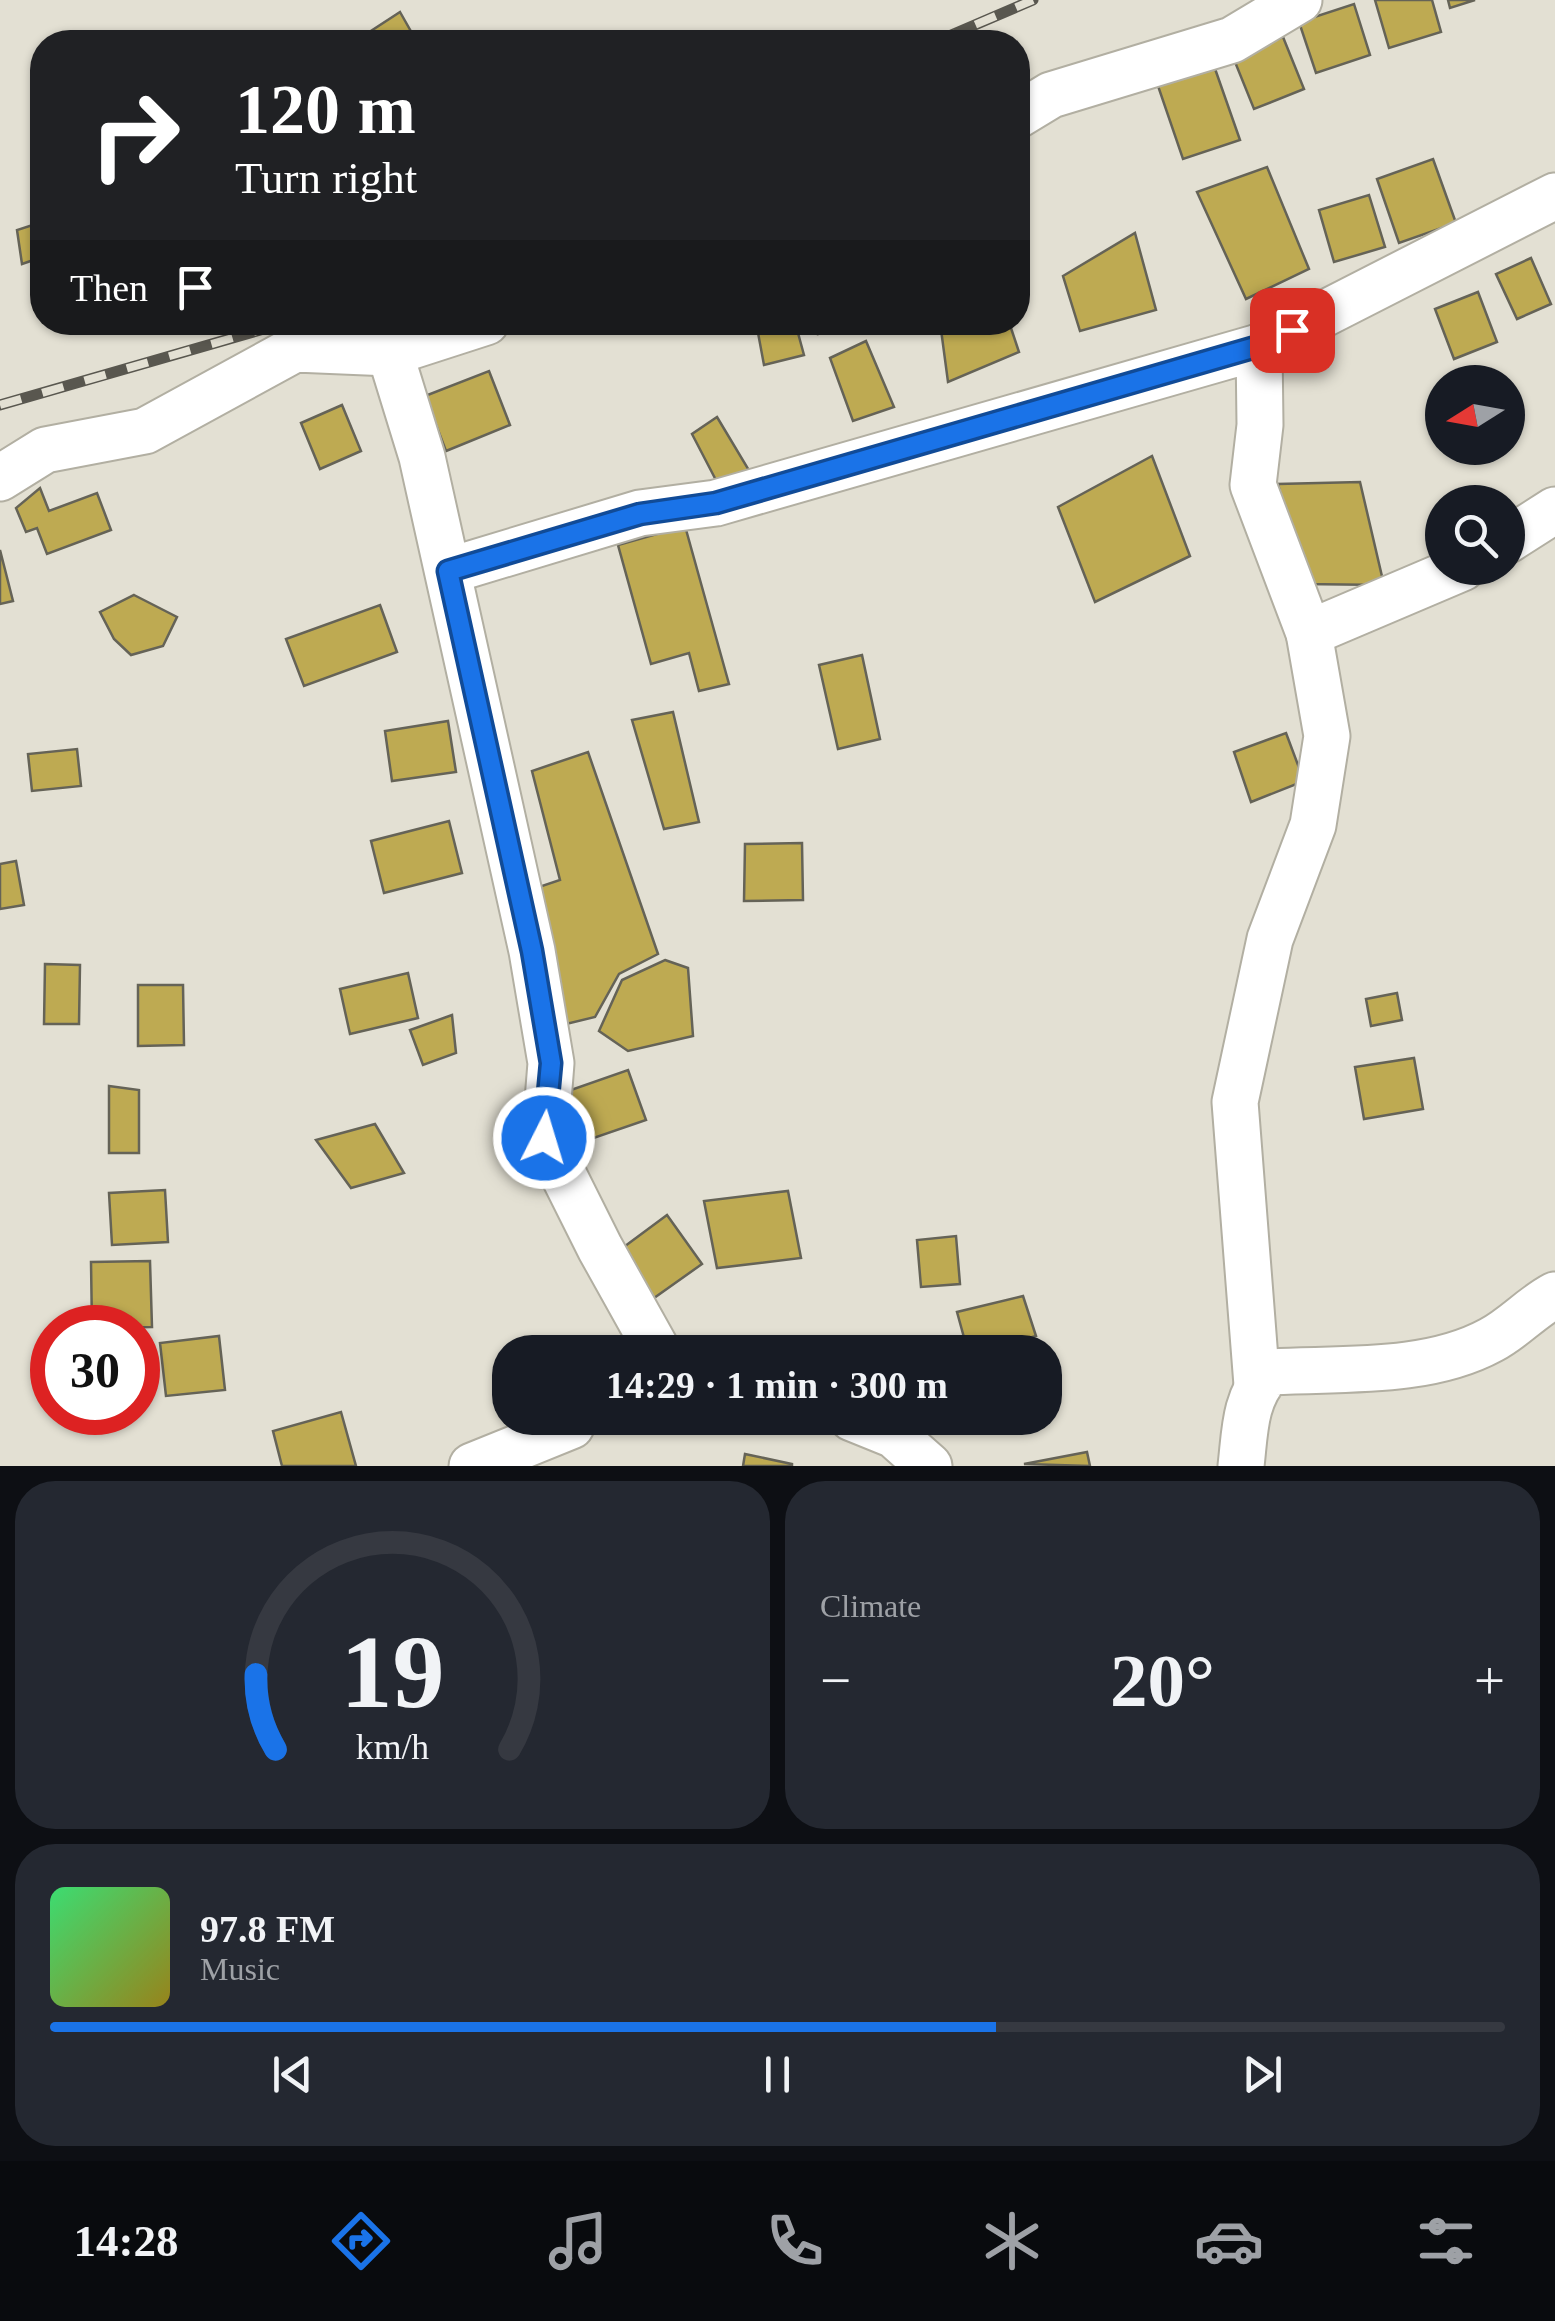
<!DOCTYPE html>
<meta charset="utf-8">
<style>
body{margin:0;font-family:"Times New Roman",serif;background:#242831;color:#f1f3f6;height:100vh;display:flex;flex-direction:column;font-size:38px;white-space:nowrap}
*{box-sizing:border-box;margin:0}
p{font-size:32px;color:#9ea1a6}
.icon{flex:none;width:55px;height:55px;fill:none;stroke:currentColor;stroke-width:2;stroke-linecap:round;stroke-linejoin:round}
.map{position:relative;height:1466px;overflow:hidden}
.panel{display:flex;flex-direction:column;gap:15px;padding:15px;background:#0d0f14;flex:1}
.panel>*{flex:none}
.top-card{position:absolute;left:30px;top:30px;width:1000px;height:305px;border-radius:40px;box-shadow:0 2px 8px #0004;background:#202124;color:#fff;overflow:hidden}
.needle{width:65px;rotate:259deg}
.buttons{position:absolute;left:1425px;top:365px;display:grid;gap:20px}
.buttons a{display:grid;place-items:center;width:100px;height:100px;border-radius:50%;background:#171b24;box-shadow:0 2px 8px #0004;font-size:50px}
.speed{position:absolute;left:30px;top:1305px;display:flex;gap:20px;font-size:50px;font-weight:700;text-align:center}
.speed>*{display:grid;place-content:center;width:130px;height:130px;border-radius:50%;background:#171b24;box-shadow:0 2px 8px #0004;line-height:1}
.speed .limit{border:15px solid #d22;background:#fff;color:#111}
.pin{position:absolute;display:grid;place-items:center;width:85px;height:85px;color:#fff;margin:-42px;border-radius:20px;box-shadow:0 5px 15px #0006}
.me{position:absolute;width:110px;margin:-55px;rotate:5deg;stroke-linejoin:round;filter:drop-shadow(0 0 8px #0008)}
.turn{display:flex;align-items:center;gap:35px;height:210px;padding:0 40px;font-size:45px}
.turn .icon{width:130px;height:130px;stroke-width:2.5}
.turn b{display:block;font-size:70px;line-height:85px}
.then{display:flex;align-items:center;height:95px;padding:0 40px;background:#0003;gap:20px;font-size:38px}
.big{font-size:75px;font-weight:800;line-height:1.1}
.panel .tile{flex:1;display:flex;flex-direction:column;justify-content:center;gap:15px;min-width:0;padding:0 35px;border-radius:40px;background:#242831}
.panel .dial{align-items:center;gap:0}
.dial svg{height:260px;overflow:visible;fill:none;stroke:#363941;stroke-width:7;stroke-linecap:round;text-anchor:middle}
.dial text{fill:#f1f3f6;stroke:none}
.song{display:flex;align-items:center;gap:30px}
.cover{width:120px;height:120px;border-radius:15px;background:linear-gradient(135deg,hsl(140 70% 55%),hsl(50 70% 35%))}
.played{height:10px;border-radius:5px;background:linear-gradient(90deg,#1a73e8 65%,#363941 65%)}
.keys{display:flex;justify-content:space-around;direction:ltr}
.heat{display:flex;justify-content:space-between;align-items:center;font-size:55px;direction:ltr}
.panel .tiles{flex:1;display:grid;gap:15px;grid-template-columns:1fr 1fr}
.tile:last-child{grid-column:span 2}
.trip{position:absolute;left:492px;top:1335px;width:570px;height:100px;border-radius:40px;background:#171b24;box-shadow:0 2px 8px #0004;font-weight:800;line-height:100px;text-align:center}
.dock{display:flex;height:160px;justify-content:space-around;align-items:center;background:#090b0e;color:#9ea1a6}
.dock .icon{width:70px;height:70px}
.dock .selected{color:#1a73e8}
.dock b{font-size:45px;color:#f1f3f6}
.map>svg:first-child{display:block}
</style>
<div class="map">
<svg width="1555" height="1466" viewBox="0 0 1555 1466">
<rect width="100%" height="100%" fill="#e3e0d3"/>
<g fill="#beaa52" stroke="#656357" stroke-width="2.5">
<polygon points="1375,0 1432,0 1441,32 1389,48"/>
<polygon points="1448,0 1475,0 1450,8"/>
<polygon points="1354,4 1370,55 1316,73 1299,22"/>
<polygon points="400,12 417,42 354,42"/>
<polygon points="1283,37 1304,89 1254,109 1233,57"/>
<polygon points="1213,63 1240,140 1183,159 1157,83"/>
<polygon points="1433,159 1456,223 1399,243 1377,179"/>
<polygon points="1267,167 1309,269 1246,299 1197,192"/>
<polygon points="1369,195 1385,247 1334,262 1319,210"/>
<polygon points="42,222 42,257 22,264 17,230"/>
<polygon points="1135,233 1156,310 1080,331 1063,276"/>
<polygon points="1531,258 1551,304 1517,319 1496,274"/>
<polygon points="1478,292 1497,342 1454,359 1435,309"/>
<polygon points="756,322 795,322 804,355 764,365"/>
<polygon points="817,322 878,322 878,323 818,334"/>
<polygon points="940,322 1009,322 1019,352 948,382"/>
<polygon points="866,341 894,407 853,421 830,358"/>
<polygon points="489,371 510,425 446,451 425,396"/>
<polygon points="342,405 361,451 320,469 301,423"/>
<polygon points="717,417 750,472 718,484 692,434"/>
<polygon points="1152,456 1190,556 1095,602 1058,507"/>
<polygon points="1360,482 1384,585 1303,584 1278,484"/>
<polygon points="40,488 49,511 97,493 111,530 47,554 37,528 26,532 16,508"/>
<polygon points="685,526 729,684 699,691 689,653 651,664 618,545"/>
<polygon points="0,550 13,601 0,604"/>
<polygon points="134,595 177,617 163,646 131,655 114,639 100,612"/>
<polygon points="380,605 397,652 304,686 286,639"/>
<polygon points="862,655 880,739 838,749 819,665"/>
<polygon points="673,712 699,822 664,829 632,720"/>
<polygon points="448,721 456,772 392,781 385,731"/>
<polygon points="1286,733 1304,781 1251,802 1234,752"/>
<polygon points="77,749 81,786 32,791 28,754"/>
<polygon points="588,752 658,954 619,974 595,1017 562,1025 530,890 560,880 532,771"/>
<polygon points="449,821 462,873 384,893 371,841"/>
<polygon points="802,843 803,900 744,901 745,844"/>
<polygon points="16,861 24,905 0,909 0,864"/>
<polygon points="665,960 688,968 693,1036 628,1051 599,1031 622,980"/>
<polygon points="45,964 80,965 79,1024 44,1024"/>
<polygon points="408,973 418,1018 350,1034 340,989"/>
<polygon points="138,985 183,985 184,1045 138,1046"/>
<polygon points="1397,993 1402,1020 1371,1026 1366,999"/>
<polygon points="452,1015 456,1053 423,1065 410,1030"/>
<polygon points="1414,1058 1423,1109 1364,1119 1355,1067"/>
<polygon points="628,1070 646,1120 585,1141 568,1091"/>
<polygon points="109,1086 139,1090 139,1153 109,1153"/>
<polygon points="375,1124 404,1173 351,1188 316,1140"/>
<polygon points="165,1190 168,1242 112,1245 109,1193"/>
<polygon points="788,1191 801,1258 717,1268 704,1201"/>
<polygon points="667,1215 702,1264 647,1303 613,1255"/>
<polygon points="956,1236 960,1284 921,1287 917,1240"/>
<polygon points="150,1261 152,1327 92,1328 91,1262"/>
<polygon points="1023,1296 1036,1336 982,1352 968,1352 957,1312"/>
<polygon points="219,1336 225,1390 166,1396 160,1343"/>
<polygon points="341,1412 356,1466 282,1466 273,1431"/>
<polygon points="964,1418 1008,1418 1002,1433"/>
<polygon points="1087,1452 1090,1466 1024,1464"/>
<polygon points="745,1454 792,1464 792,1466 743,1466"/>
</g>
<g fill="none" stroke-linecap="round" stroke-linejoin="round">
<g stroke="#b2afa2" stroke-width="49">
<g id="minor">
<polyline points="1018,115 1051,95 1232,40 1299,0"/>
<polyline points="1259,347 1555,196"/>
<polyline points="390,353 422,457 532,951 551,1063 545,1138 600,1248 658,1352"/>
<polyline points="0,478 45,450 145,431 295,349 390,353 486,322"/>
<polyline points="1508,540 1555,510"/>
<polyline points="448,571 640,513 716,503 1259,347 1260,425 1253,485 1309,633 1462,568"/>
<polyline points="1257,1385 1235,1102 1270,939 1313,825 1327,736 1309,633"/>
<polyline points="852,1418 894,1435 929,1466"/>
<polyline points="472,1466 571,1426 575,1418"/>
<path d="M1241 1466C1245 1432 1244 1399 1269 1372 1340 1368 1427 1375 1491 1340 1514 1328 1532 1307 1555 1295"/>
</g>
</g>
<use href="#minor" stroke="#fff" stroke-width="45"/>
<g stroke="#59574f" stroke-width="11">
<g id="rail">
<polyline points="935,42 1033,0"/>
<polyline points="0,405 288,322"/>
</g>
</g>
<use href="#rail" stroke="#e3e0d3" stroke-width="8" stroke-dasharray="22" stroke-linecap="butt"/>
</g>
<g fill="none" stroke-linecap="round" stroke-linejoin="round">
<g stroke="#114b97" stroke-width="25">
<polyline id="route" points="544,1138 551,1063 532,951 448,571 640,514 716,503 1259,346 1292,330"/>
</g>
<use href="#route" stroke="#1a73e8" stroke-width="18"/>
</g>
</svg>
<div class="buttons">
<a><svg class="needle" viewBox="-14 -14 28 28"><path d="M0-13l5 13h-10z" fill="#e53935"/><path d="M0 13l5-13h-10z" fill="#9ea1a6"/></svg></a>
<a><svg class="icon" aria-label="search" viewBox="0 0 24 24"><circle cx="10" cy="10" r="6"/><path d="M15 15l6 6"/></svg></a>
</div>
<div class="speed"><div class="limit">30</div></div>
<div class="pin" style="left:1292px;top:330px;background:#d93025"><svg class="icon" aria-label="arrive" viewBox="0 0 24 24"><path d="M6 21V4h12l-3 4 3 4H6"/></svg></div>
<svg class="me" style="left:544px;top:1138px" viewBox="-20 -20 40 40"><circle r="17" fill="#1a73e8" stroke="#fff" stroke-width="3"/><path d="M0-11L8 9 0 5-8 9z" fill="#fff"/></svg>
<div class="trip">14:29 · 1 min · 300 m</div>
<div class="top-card">
<div class="turn"><svg class="icon" aria-label="right" viewBox="0 0 24 24"><path d="M7 20v-9h11M14 6l5 5-5 5"/></svg><div><b>120 m</b>Turn right</div></div>
<div class="then">Then<svg class="icon" aria-label="arrive" viewBox="0 0 24 24"><path d="M6 21V4h12l-3 4 3 4H6"/></svg></div>
</div>
</div>
<section class="panel">
<div class="tiles">
<div class="tile dial"><svg viewBox="0 0 100 80">
<path d="M14 69A42 42 0 1 1 86 69"/>
<path d="M14 69A42 42 0 0 1 8 46" stroke="#1a73e8"/>
<text x="50" y="56" font-size="32" font-weight="700">19</text>
<text x="50" y="72" font-size="11">km/h</text>
</svg></div>
<div class="tile"><p>Climate</p>
<div class="heat"><a>−</a><b class="big">20°</b><a>+</a></div>
</div>
<div class="tile">
<div class="song"><i class="cover"></i><div><b>97.8 FM</b><p>Music</p></div></div>
<div class="played"></div>
<div class="keys"><svg class="icon" aria-label="previous" viewBox="0 0 24 24"><path d="M18 5L8 12l10 7zM5 5v14"/></svg><svg class="icon" aria-label="pause" viewBox="0 0 24 24"><path d="M8 5v14M16 5v14"/></svg><svg class="icon" aria-label="next" viewBox="0 0 24 24"><path d="M6 5l10 7-10 7zM19 5v14"/></svg></div>
</div>
</div>
</section>
<nav class="dock">
<b>14:28</b>
<svg class="icon selected" aria-label="directions" viewBox="0 0 24 24"><path d="M12 3l9 9-9 9-9-9zM9 14v-3h6M13 9l2 2-2 2"/></svg>
<svg class="icon" aria-label="music" viewBox="0 0 24 24"><path d="M9 18V5l10-2v13"/><circle cx="6" cy="18" r="3"/><circle cx="16" cy="16" r="3"/></svg>
<svg class="icon" aria-label="phone" viewBox="0 0 24 24"><path d="M5 4h4l2 5-3 2q2 4 5 5l2-3 5 2v4C11 20 4 13 5 4z"/></svg>
<svg class="icon" aria-label="climate" viewBox="0 0 24 24"><path d="M12 3v18M4 7l16 10M4 17L20 7"/></svg>
<svg class="icon" aria-label="car" viewBox="0 0 24 24"><path d="M5 17H2v-5l4-1 3-4h7l3 4 3 1v5h-3M9 17h6M6 11h13"/><circle cx="7" cy="17" r="2"/><circle cx="17" cy="17" r="2"/></svg>
<svg class="icon" aria-label="filters" viewBox="0 0 24 24"><path d="M4 7h16M4 17h16"/><circle cx="9" cy="7" r="2"/><circle cx="15" cy="17" r="2"/></svg>
</nav>
